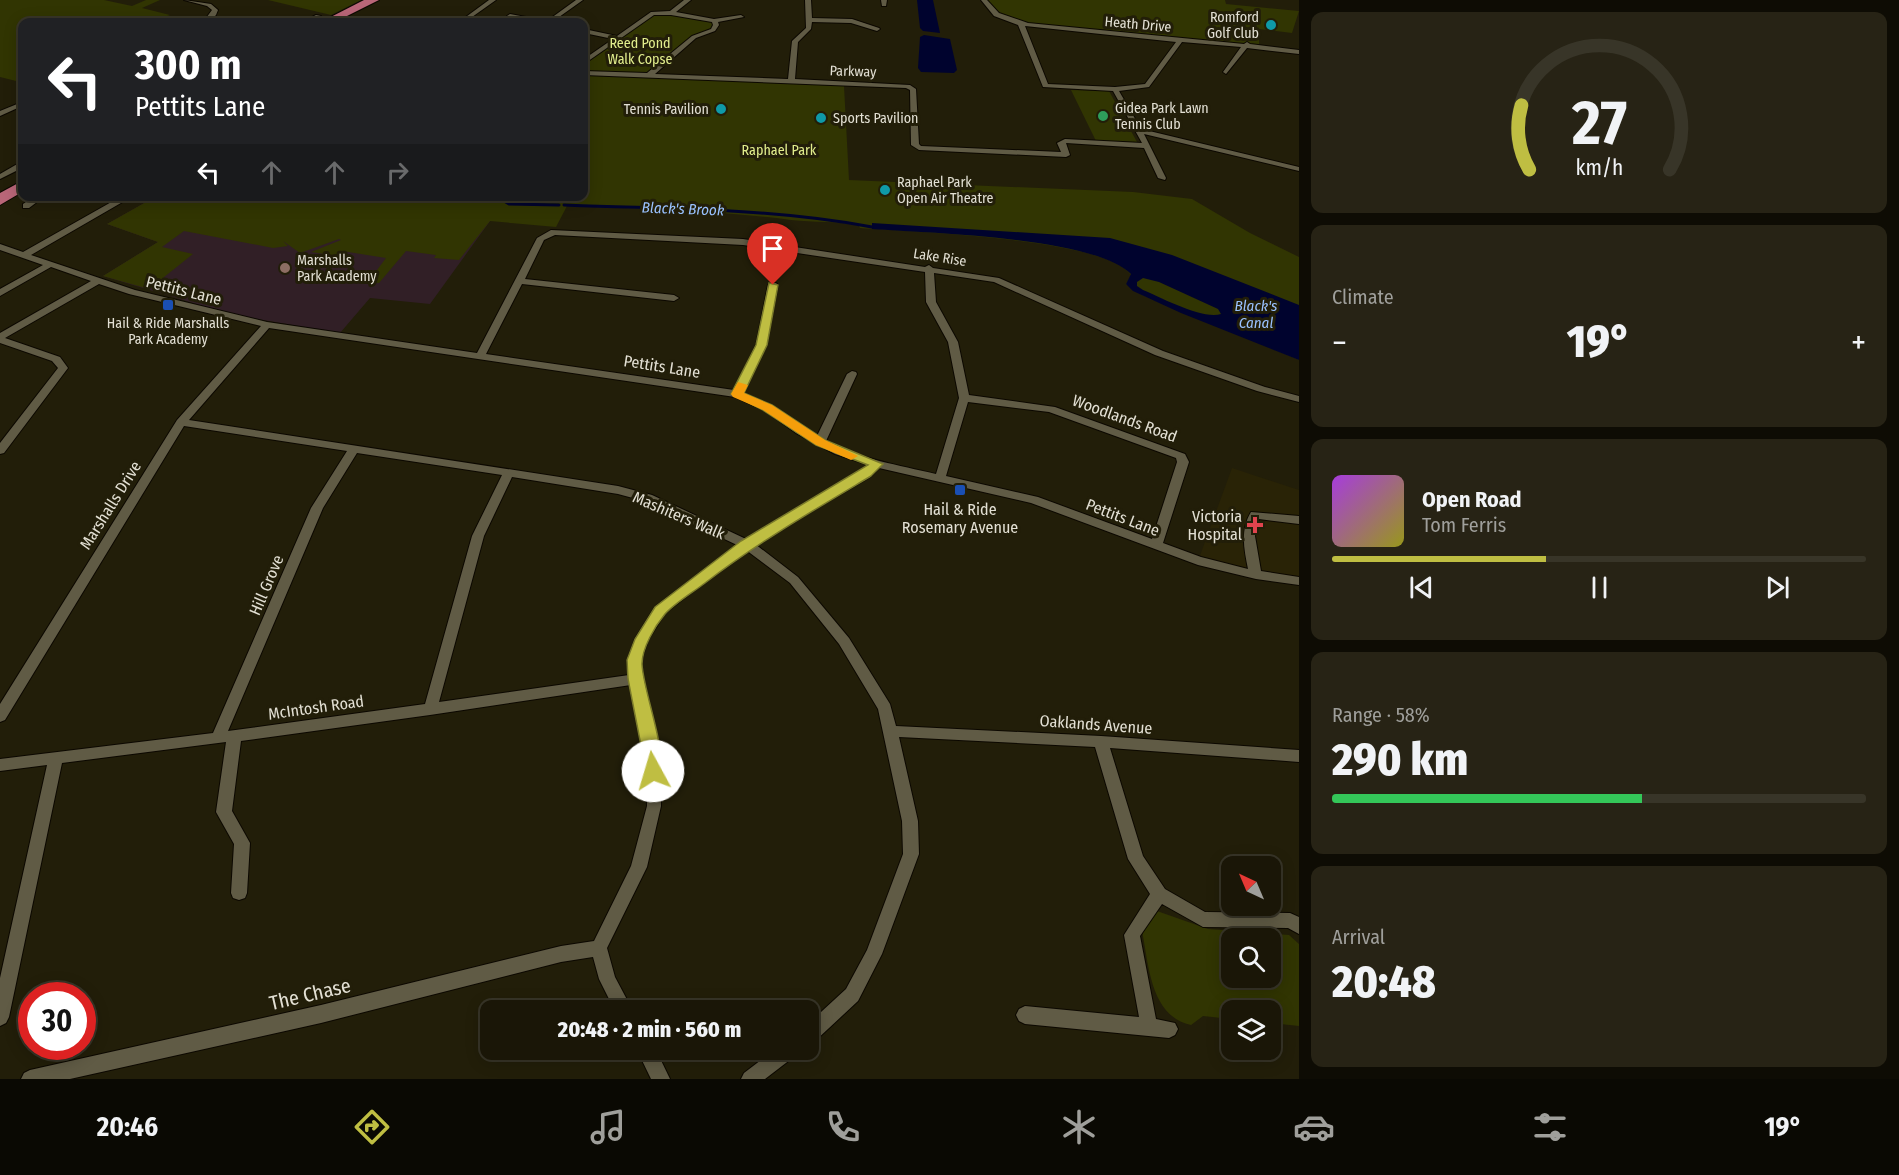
<!DOCTYPE html>
<meta charset="utf-8">
<style>
body{margin:0;font-family:"Fira Sans Condensed",sans-serif;background:#272315;color:#f1f3f6;height:100vh;display:flex;flex-direction:column;font-size:22px;white-space:nowrap}
*{box-sizing:border-box;margin:0}
p{font-size:20px;color:#9f9f9b}
.icon{flex:none;width:33px;height:33px;fill:none;stroke:currentColor;stroke-width:2;stroke-linecap:round;stroke-linejoin:round}
.map{position:relative;flex:1;overflow:hidden}
.side{display:flex;flex-direction:column;gap:12px;padding:12px;background:#0e0c04;width:600px}
.side>*{flex:none}
.top-card{position:absolute;left:18px;top:18px;width:570px;height:183px;border-radius:12px;box-shadow:0 3px 15px #0003,0 0 0 2px #383528;background:#202124;color:#fff;overflow:hidden}
.needle{width:39px;rotate:316deg}
.tools{position:absolute;left:1221px;top:856px;display:grid;gap:12px}
.tools a{display:grid;place-items:center;width:60px;height:60px;border-radius:12px;background:#1a1607;box-shadow:0 3px 15px #0003,0 0 0 2px #383528;font-size:30px}
.speed{position:absolute;left:18px;top:982px;display:flex;gap:12px;font-size:30px;font-weight:700;text-align:center}
.speed>*{display:grid;place-content:center;width:78px;height:78px;border-radius:50%;background:#1a1607;box-shadow:0 3px 15px #0003,0 0 0 2px #383528;line-height:1}
.speed .limit{border:9px solid #d22;background:#fff;color:#111}
.pin{position:absolute;display:grid;place-items:center;width:51px;height:51px;color:#fff;margin:-62px -26px;border-radius:50% 50% 50% 0;rotate:-45deg;box-shadow:0 0 6px #0007}
.pin .icon{rotate:45deg}
.me{position:absolute;width:66px;margin:-33px;rotate:354deg;stroke-linejoin:round;filter:drop-shadow(0 0 4px #0008)}
.turn{display:flex;align-items:center;gap:21px;height:126px;padding:0 18px;font-size:27px}
.turn .icon{width:78px;height:78px;stroke-width:2.5}
.turn b{display:block;font-size:42px;line-height:51px}
.lanes{display:flex;align-items:center;height:57px;padding:0 18px;background:#0003;justify-content:center;gap:30px;direction:ltr}
.lanes .off{opacity:.35}
.big{font-size:45px;font-weight:800;line-height:1.1}
.side .widget{flex:1;display:flex;flex-direction:column;justify-content:center;gap:9px;min-width:0;padding:0 21px;border-radius:12px;background:#272315}
.side .dial{align-items:center;gap:0}
.dial svg{height:156px;overflow:visible;fill:none;stroke:#383528;stroke-width:7;stroke-linecap:round;text-anchor:middle}
.dial text{fill:#f1f3f6;stroke:none}
.song{display:flex;align-items:center;gap:18px}
.cover{width:72px;height:72px;border-radius:9px;background:linear-gradient(135deg,hsl(280 70% 55%),hsl(60 70% 35%))}
.played{height:6px;border-radius:3px;background:linear-gradient(90deg,#bfbe42 40%,#383528 40%)}
.keys{display:flex;justify-content:space-around;direction:ltr}
.heat{display:flex;justify-content:space-between;align-items:center;font-size:33px;direction:ltr}
.charge{height:9px;border-radius:4px;background:linear-gradient(90deg,#34c759 58%,#383528 0)}
.trip{position:absolute;left:480px;top:1000px;width:339px;height:60px;border-radius:12px;background:#1a1607;box-shadow:0 3px 15px #0003,0 0 0 2px #383528;font-weight:800;line-height:60px;text-align:center}
.tabs{display:flex;height:96px;justify-content:space-around;align-items:center;background:#0a0903;color:#9f9f9b}
.tabs .icon{width:42px;height:42px}
.tabs .on{color:#bfbe42}
.tabs b{font-size:27px;color:#f1f3f6}
main{display:flex;flex:1;min-height:0}
.map>svg:first-child{display:block}
</style>
<main>
<div class="map">
<svg width="1299" height="1079" viewBox="0 0 1299 1079">
<rect width="100%" height="100%" fill="#221e09"/>
<polygon fill="#292306" points="1232,468 1299,490 1299,581 1198,561"/>
<polygon fill="#311f26" points="316,196 493,196 490,221 430,304 370,298 340,333 233,315 103,276 158,242 107,224 155,197"/>
<g fill="#313502" fill-rule="evenodd">
<polygon points="0,0 104,0 132,6 146,0 160,0 142,8 170,15 152,22 22,22 22,78 16,81 0,77"/>
<polygon points="268,0 361,0 331,15"/>
<polygon points="984,0 1225,0 1226,4 1299,11 1292,33 1259,29 1259,46 1147,38 1020,22 1004,19"/>
<polygon points="661,12 714,21 713,30 694,37 648,76 584,73 584,62 647,17"/>
<path d="M584 75 844 86 849 180 1133 192 1192 199 1250 233 1299 257V360L1144 296 1126 284 1131 275C1106 238 910 232 860 228L859 226C836 220 814 223 791 220 716 210 642 209 567 206L556 227 490 221 459 260 434 258 436 255 406 251 379 283 368 282 386 258 342 251 338 256 311 252 341 240 339 239 300 253 283 241 288 246 273 248 184 231 162 247 193 254 149 289 103 276 158 242 107 224 155 197 584 196Z"/>
<polygon points="1071,90 1109,91 1137,142 1096,141"/>
<path d="M1157 911 1208 929 1289 935 1299 944V1026L1271 1023 1270 1011H1232L1231 1019 1203 1016 1191 1025C1150 1016 1149 965 1142 931ZM1232 939H1270V978H1232Z"/>
</g>
<g fill="#00032e" fill-rule="evenodd">
<polygon points="917,0 933,0 940,33 923,31 920,28"/>
<polygon points="924,35 950,39 957,70 954,73 921,72 918,68 920,37"/>
<path d="M872 223 1110 238 1172 255 1299 305V360L1181 313 1133 291 1126 284 1131 274C1094 237 929 233 872 229ZM1143 278 1159 282 1218 309 1221 314C1203 320 1160 297 1143 290L1137 286V282Z"/>
</g>
<g fill="none" stroke-linecap="round" stroke-linejoin="round">
<g stroke="#00032e" stroke-width="3">
<polyline points="496,196 509,204 559,205"/>
<path d="M564 205C667 209 771 208 872 227"/>
</g>
<g stroke="#0c0800" stroke-width="2">
<g id="street">
<polygon points="184,0 211,4 218,10 216,15 209,22 203,22 212,10 207,6"/>
<polygon points="489,0 496,0 465,22 459,22"/>
<polygon points="576,0 583,0 552,22 537,22 507,16 510,14 547,21"/>
<path d="M684 0H691L676 12 714 19 741 15 744 17 718 22 719 25 715 31 696 38 655 74 788 79 792 41 806 28 805 0H811L812 18 852 19 879 28 880 29 877 31 851 23 812 22 811 29 798 42 795 79 910 85 916 89 919 144 921 146 1061 152 1057 143 1065 139 1142 143 1113 91 1043 87 1018 25 994 16 981 0H987L999 13 1028 23 1244 44 1247 42 1250 44 1299 50V54L1247 48 1226 74 1223 72 1241 47 1182 42 1149 87 1119 91 1141 129 1299 167V171L1144 134 1166 178 1165 180 1158 178 1144 148 1066 143 1070 155 1066 157 919 150 911 145 910 90 906 88 584 75V71L647 73 692 36 711 29 713 25 712 22 671 15H654L584 64V59L613 39 584 33V29L617 36 651 12 670 11ZM1025 26 1176 42 1145 84 1115 87 1048 84Z"/>
<polygon points="881,0 887,0 886,6 882,6"/>
<polygon points="316,15 321,16 310,22 303,22"/>
<polygon points="394,17 421,20 424,22 392,20"/>
<polygon points="22,102 22,106 0,116 0,111"/>
<polygon points="19,163 22,163 22,168 0,179 0,174"/>
<polygon points="35,196 45,196 29,208 23,208 23,204"/>
<path d="M122 196H133L31 255 135 290 267 322 477 353 537 238 551 230 743 239 925 267 929 265 933 268 999 278 1163 351 1265 387 1299 396V402L1257 391 1155 355 994 282 934 273 936 302 958 342 969 395 1055 407 1185 454 1189 462 1163 543 1201 557 1248 569C1244 549 1240 530 1251 512L1299 516V524L1259 519 1255 536 1261 571 1299 577V585L1256 579 1198 565 1031 503 879 468 870 477 755 544 798 577 849 638 890 704 896 726 1101 736 1299 750V762L1110 748 1143 856 1165 889 1205 912 1290 913 1299 917V934L1288 928 1203 927 1162 904 1140 936 1156 1019 1175 1023 1178 1029 1175 1035 1169 1038 1025 1024 1019 1021 1016 1015 1019 1009 1025 1006 1139 1017 1124 935 1150 894 1128 859 1095 747 899 737 918 821 919 854 882 954 858 1001 814 1042 808 1045V1024L846 989 867 950 903 854 902 821 878 709 839 644 790 583 746 550 665 613 648 640 641 661 643 679 660 754 661 806 647 867 607 948 615 977 633 1011H615L599 979 593 957 561 962 321 1023 70 1079H21L24 1073 30 1070 321 1005 561 946 594 941 631 866 647 806 646 754 631 685 430 715 241 741 232 811 250 843 247 893 245 898 239 900 233 898 231 893 234 844 216 812 226 742 62 763 9 1017 6 1023 0 1026V978L47 765 0 771V759L213 733 311 508 347 451 184 426 5 720 0 722V704L177 420 261 326 129 294 99 284 5 338 60 357 68 368 4 453 0 454V443L58 368 52 361 0 343V333L91 281 51 267 0 296V289L43 265 0 250V244L23 252ZM555 235 743 245 925 272 926 302 948 342 959 398 936 474C898 465 860 459 826 441L857 374 856 372 852 371 847 374 817 436 772 406 743 393 766 345 778 285 776 283H770L768 285 756 345 734 390 486 354 522 284 674 301 679 298 674 295 525 279 544 240ZM269 328 735 397 764 410 796 433 835 454 869 465 862 471 746 539 652 495 618 486 189 420ZM968 402 1049 412 1176 458 1177 462 1152 539 1038 497 946 476ZM357 453 502 475 472 536 425 704 228 731 323 508ZM512 477 618 494 644 501 737 545 655 607 635 639 627 661 629 675 439 702 484 536Z"/>
<polygon points="637,1050 656,1050 670,1079 651,1079"/>
<polygon points="774,1050 798,1050 795,1056 765,1079 741,1079 744,1073"/>
</g>
</g>
<g stroke="#0c0800" stroke-width="2">
<g id="highway">
<polygon points="364,0 379,0 335,22 321,22"/>
<polygon points="22,181 22,192 0,205 0,193"/>
</g>
</g>
<use href="#street" fill="#605b45" fill-rule="evenodd"/>
<use href="#highway" fill="#b96678" fill-rule="evenodd"/>
</g>
<path fill="#bfbe42" stroke="#7c7c2b" stroke-width="1.5" d="M769 283 778 285 767 345 744 393 772 405 825 440 883 464 871 476C814 510 757 543 705 583 692 593 675 603 665 614 655 626 642 648 642 664 643 691 669 756 659 776H647L628 679 627 660 635 639 655 607 741 541 868 465 816 445 763 410 731 394 756 345Z"/>
<polygon fill="#f59e0b" points="738,382 748,385 744,393 772,405 825,440 858,456 851,460 816,445 763,410 733,397 731,394"/>
<g fill="#0f9aa8" stroke="#221e09" stroke-width="2">
<circle cx="1271" cy="25" r="6"/>
<circle cx="721" cy="109" r="6"/>
<circle cx="821" cy="118" r="6"/>
<circle cx="885" cy="190" r="6"/>
</g>
<circle fill="#2e9e5b" stroke="#221e09" stroke-width="2" cx="1103" cy="116" r="6"/>
<circle fill="#8d6e63" stroke="#221e09" stroke-width="2" cx="285" cy="268" r="6"/>
<g fill="#1a4fb4" stroke="#221e09" stroke-width="2">
<rect x="162" y="299" width="12" height="12" rx="3"/>
<rect x="954" y="484" width="12" height="12" rx="3"/>
</g>
<path fill="#e0444e" stroke="#221e09" stroke-width="2" d="M1252 516h6v6h6v6h-6v6h-6v-6h-6v-6h6z"/>
<g text-anchor="middle" stroke-width="6" stroke-linejoin="round" paint-order="stroke">
<g font-size="14" fill="#e3e0d4" stroke="#221e09" text-anchor="start">
<text x="1259" y="22" text-anchor="end">Romford<tspan x="1259" dy="16">Golf Club</tspan></text>
<text x="1115" y="113">Gidea Park Lawn<tspan x="1115" dy="16">Tennis Club</tspan></text>
<text x="709" y="114" text-anchor="end">Tennis Pavilion</text>
<text x="833" y="123">Sports Pavilion</text>
<text x="897" y="187">Raphael Park<tspan x="897" dy="16">Open Air Theatre</tspan></text>
<text x="297" y="265">Marshalls<tspan x="297" dy="16">Park Academy</tspan></text>
<text x="168" y="328" text-anchor="middle">Hail &amp; Ride Marshalls<tspan x="168" dy="16">Park Academy</tspan></text>
</g>
<g font-size="14" fill="#e3e0d4" stroke="#221e09">
<text transform="translate(1138 24) rotate(5)" y="5">Heath Drive</text>
<text transform="translate(853 71) rotate(2)" y="5">Parkway</text>
<text transform="translate(940 257) rotate(9)" y="5">Lake Rise</text>
</g>
<g font-size="14" fill="#e2ee8d" stroke="#221e09">
<text x="640" y="48">Reed Pond<tspan x="640" dy="16">Walk Copse</tspan></text>
<text x="779" y="155">Raphael Park</text>
</g>
<g font-size="15" font-style="italic" fill="#9ac2ff" stroke="#221e09">
<text transform="translate(683 209) rotate(2)" y="5">Black's Brook</text>
<text x="1256" y="311">Black's<tspan x="1256" dy="17">Canal</tspan></text>
</g>
<g font-size="16" fill="#e3e0d4" stroke="#221e09">
<text transform="translate(184 290) rotate(14)" y="6">Pettits Lane</text>
<text transform="translate(662 366) rotate(9)" y="6">Pettits Lane</text>
<text transform="translate(1125 418) rotate(20)" y="6">Woodlands Road</text>
<text transform="translate(110 505) rotate(-58)" y="6">Marshalls Drive</text>
<text transform="translate(679 515) rotate(23)" y="6">Mashiters Walk</text>
<text transform="translate(1123 517) rotate(21)" y="6">Pettits Lane</text>
<text transform="translate(266 585) rotate(-67)" y="6">Hill Grove</text>
<text transform="translate(316 707) rotate(-8)" y="6">McIntosh Road</text>
<text transform="translate(1096 724) rotate(4)" y="6">Oaklands Avenue</text>
</g>
<g font-size="16" fill="#e3e0d4" stroke="#221e09">
<text x="960" y="515">Hail &amp; Ride<tspan x="960" dy="18">Rosemary Avenue</tspan></text>
<text x="1242" y="522" text-anchor="end">Victoria<tspan x="1242" dy="18">Hospital</tspan></text>
</g>
<g font-size="20" fill="#e3e0d4" stroke="#221e09">
<text transform="translate(310 994) rotate(-13)" y="7">The Chase</text>
</g>
</g>
</svg>
<div class="tools">
<a><svg class="needle" viewBox="-14 -14 28 28"><path d="M0-13l5 13h-10z" fill="#e53935"/><path d="M0 13l5-13h-10z" fill="#9f9f9b"/></svg></a>
<a><svg class="icon" aria-label="search" viewBox="0 0 24 24"><circle cx="10" cy="10" r="6"/><path d="M15 15l6 6"/></svg></a>
<a><svg class="icon" aria-label="layers" viewBox="0 0 24 24"><path d="M12 4l9 5-9 5-9-5zM3 14l9 5 9-5"/></svg></a>
</div>
<div class="speed"><div class="limit">30</div></div>
<div class="pin" style="left:773px;top:285px;background:#d93025"><svg class="icon" aria-label="arrive" viewBox="0 0 24 24"><path d="M6 21V4h12l-3 4 3 4H6"/></svg></div>
<svg class="me" style="left:653px;top:771px" viewBox="-20 -20 40 40"><circle r="19" fill="#fff"/><path d="M0-13L10 11 0 6-10 11z" fill="#bfbe42"/></svg>
<div class="trip">20:48 · 2 min · 560 m</div>
<div class="top-card">
<div class="turn"><svg class="icon" aria-label="left" viewBox="0 0 24 24"><path d="M17 20v-9H6M10 6l-5 5 5 5"/></svg><div><b>300 m</b>Pettits Lane</div></div>
<div class="lanes"><svg class="icon" aria-label="left" viewBox="0 0 24 24"><path d="M17 20v-9H6M10 6l-5 5 5 5"/></svg><svg class="icon off" aria-label="ahead" viewBox="0 0 24 24"><path d="M12 20V5M6 11l6-6 6 6"/></svg><svg class="icon off" aria-label="ahead" viewBox="0 0 24 24"><path d="M12 20V5M6 11l6-6 6 6"/></svg><svg class="icon off" aria-label="right" viewBox="0 0 24 24"><path d="M7 20v-9h11M14 6l5 5-5 5"/></svg></div>
</div>
</div>
<section class="side">
<div class="widget dial"><svg viewBox="0 0 100 80">
<path d="M14 69A42 42 0 1 1 86 69"/>
<path d="M14 69A42 42 0 0 1 10 36" stroke="#bfbe42"/>
<text x="50" y="56" font-size="32" font-weight="700">27</text>
<text x="50" y="72" font-size="11">km/h</text>
</svg></div>
<div class="widget"><p>Climate</p>
<div class="heat"><a>−</a><b class="big">19°</b><a>+</a></div>
</div>
<div class="widget">
<div class="song"><i class="cover"></i><div><b>Open Road</b><p>Tom Ferris</p></div></div>
<div class="played"></div>
<div class="keys"><svg class="icon" aria-label="previous" viewBox="0 0 24 24"><path d="M18 5L8 12l10 7zM5 5v14"/></svg><svg class="icon" aria-label="pause" viewBox="0 0 24 24"><path d="M8 5v14M16 5v14"/></svg><svg class="icon" aria-label="next" viewBox="0 0 24 24"><path d="M6 5l10 7-10 7zM19 5v14"/></svg></div>
</div>
<div class="widget"><p>Range · 58%</p><b class="big">290 km</b><div class="charge"></div></div>
<div class="widget"><p>Arrival</p><b class="big">20:48</b></div>
</section>
</main>
<nav class="tabs">
<b>20:46</b>
<svg class="icon on" aria-label="directions" viewBox="0 0 24 24"><path d="M12 3l9 9-9 9-9-9zM9 14v-3h6M13 9l2 2-2 2"/></svg>
<svg class="icon" aria-label="music" viewBox="0 0 24 24"><path d="M9 18V5l10-2v13"/><circle cx="6" cy="18" r="3"/><circle cx="16" cy="16" r="3"/></svg>
<svg class="icon" aria-label="phone" viewBox="0 0 24 24"><path d="M5 4h4l2 5-3 2q2 4 5 5l2-3 5 2v4C11 20 4 13 5 4z"/></svg>
<svg class="icon" aria-label="climate" viewBox="0 0 24 24"><path d="M12 3v18M4 7l16 10M4 17L20 7"/></svg>
<svg class="icon" aria-label="car" viewBox="0 0 24 24"><path d="M5 17H2v-5l4-1 3-4h7l3 4 3 1v5h-3M9 17h6M6 11h13"/><circle cx="7" cy="17" r="2"/><circle cx="17" cy="17" r="2"/></svg>
<svg class="icon" aria-label="filters" viewBox="0 0 24 24"><path d="M4 7h16M4 17h16"/><circle cx="9" cy="7" r="2"/><circle cx="15" cy="17" r="2"/></svg>
<b>19°</b>
</nav>
